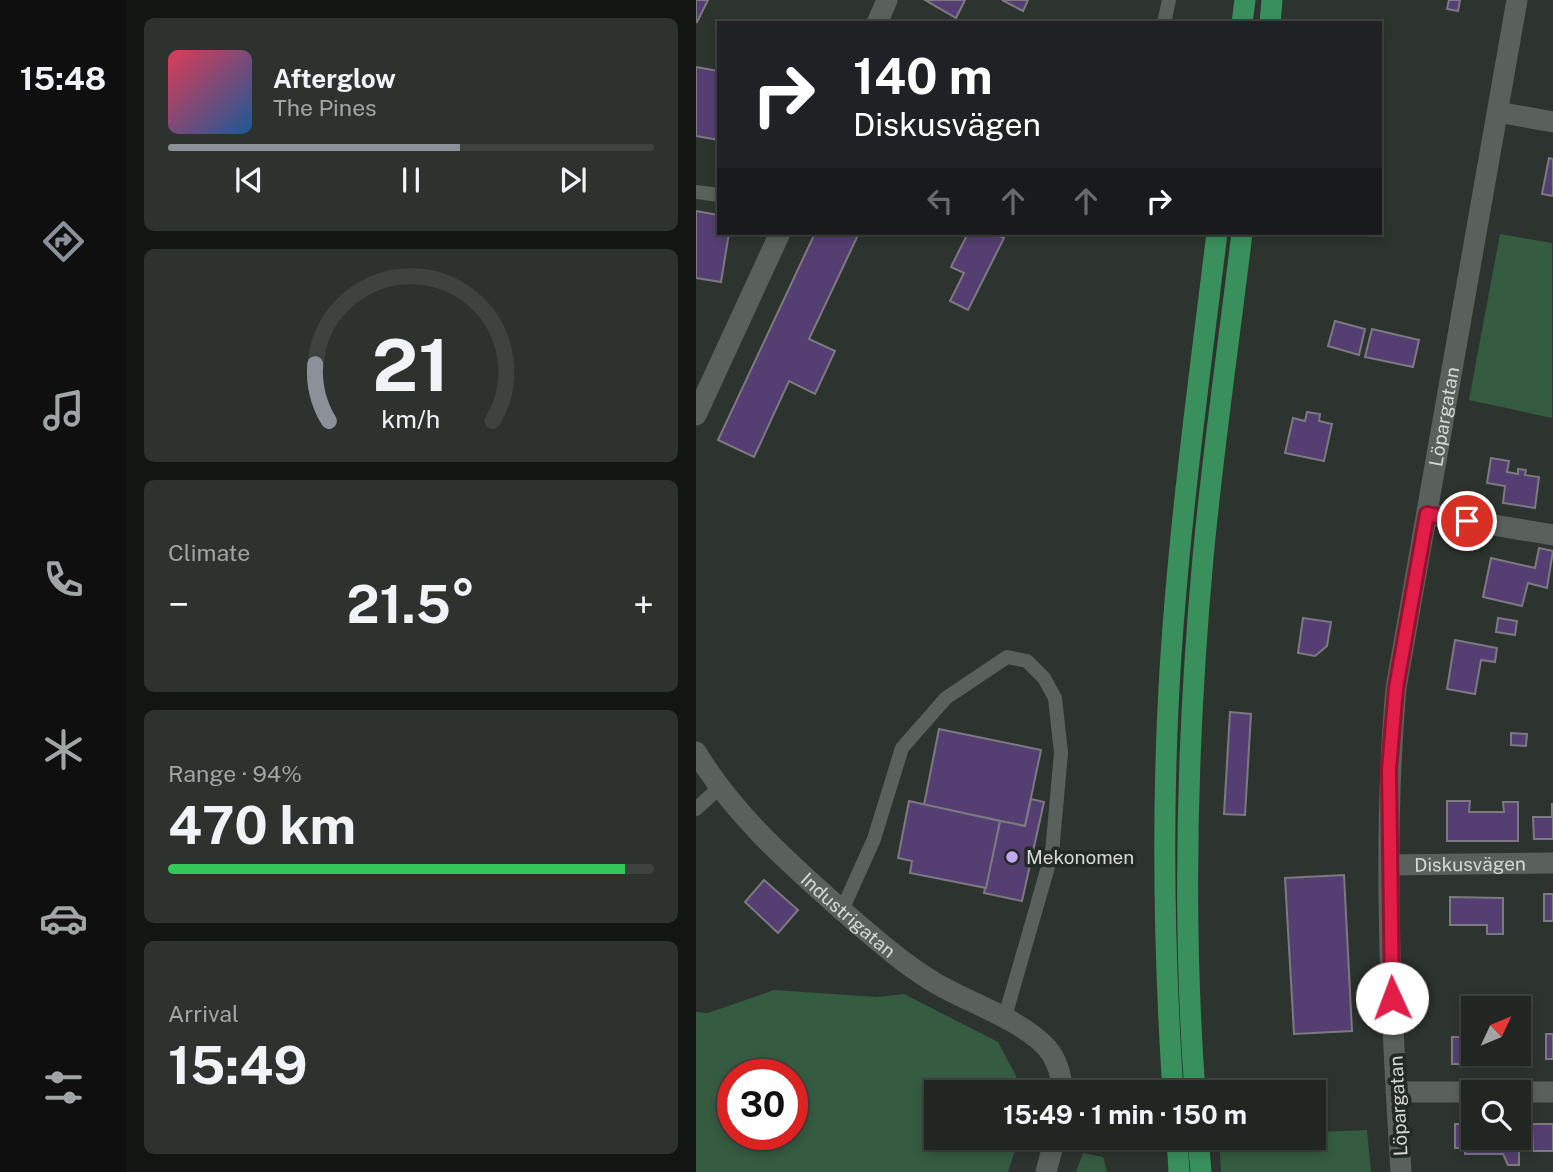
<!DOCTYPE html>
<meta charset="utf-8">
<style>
body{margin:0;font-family:"Public Sans",sans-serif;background:#2e322f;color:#f1f3f6;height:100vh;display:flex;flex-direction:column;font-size:26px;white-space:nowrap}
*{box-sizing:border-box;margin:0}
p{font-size:23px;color:#a2a5a5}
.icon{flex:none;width:38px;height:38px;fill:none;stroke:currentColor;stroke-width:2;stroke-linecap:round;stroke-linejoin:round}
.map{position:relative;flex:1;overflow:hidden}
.panel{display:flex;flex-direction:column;gap:18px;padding:18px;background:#131513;width:570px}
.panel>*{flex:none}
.hud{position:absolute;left:21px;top:21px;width:665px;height:214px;border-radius:0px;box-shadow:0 4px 10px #0003,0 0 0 2px #3f4340;background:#202124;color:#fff;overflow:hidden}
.needle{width:46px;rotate:46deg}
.tools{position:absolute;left:765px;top:996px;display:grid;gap:14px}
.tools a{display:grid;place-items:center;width:70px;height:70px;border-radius:0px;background:#222622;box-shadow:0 4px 10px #0003,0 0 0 2px #3f4340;font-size:35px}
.speed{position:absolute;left:21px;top:1059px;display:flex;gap:14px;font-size:35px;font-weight:700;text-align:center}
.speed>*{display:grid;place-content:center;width:91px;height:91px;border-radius:50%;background:#222622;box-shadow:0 4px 10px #0003,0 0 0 2px #3f4340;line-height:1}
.speed .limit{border:10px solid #d22;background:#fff;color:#111}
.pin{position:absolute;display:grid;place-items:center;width:60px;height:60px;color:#fff;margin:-30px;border:4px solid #fff;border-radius:50%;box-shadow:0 2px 7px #0007}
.me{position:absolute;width:77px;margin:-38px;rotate:358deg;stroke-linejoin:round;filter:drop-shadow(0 0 5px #0008)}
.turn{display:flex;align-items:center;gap:24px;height:147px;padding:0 21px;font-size:32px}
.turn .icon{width:91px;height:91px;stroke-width:2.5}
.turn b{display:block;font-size:49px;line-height:60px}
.lanes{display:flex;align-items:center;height:66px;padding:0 21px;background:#0003;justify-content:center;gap:35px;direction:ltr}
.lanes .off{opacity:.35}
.big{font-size:52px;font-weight:700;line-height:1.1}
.panel .widget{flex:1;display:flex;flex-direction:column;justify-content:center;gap:10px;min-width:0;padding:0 24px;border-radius:10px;background:#2e322f}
.panel .dial{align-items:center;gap:0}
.dial svg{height:182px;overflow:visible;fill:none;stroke:#3f4340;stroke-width:7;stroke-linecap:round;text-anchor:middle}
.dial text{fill:#f1f3f6;stroke:none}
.song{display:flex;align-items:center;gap:21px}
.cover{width:84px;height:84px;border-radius:10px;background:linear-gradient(135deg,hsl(350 70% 55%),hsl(210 70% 35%))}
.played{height:7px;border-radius:4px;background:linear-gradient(90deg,#8c9099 60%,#3f4340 60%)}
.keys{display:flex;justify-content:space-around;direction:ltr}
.heat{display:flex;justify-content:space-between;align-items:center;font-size:38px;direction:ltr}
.charge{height:10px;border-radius:5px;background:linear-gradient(90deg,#34c759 94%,#3f4340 0)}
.trip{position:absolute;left:228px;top:1080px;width:402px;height:70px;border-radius:0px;background:#222622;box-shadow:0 4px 10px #0003,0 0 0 2px #3f4340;font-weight:700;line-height:70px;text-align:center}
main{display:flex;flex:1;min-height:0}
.dock{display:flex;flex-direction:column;width:126px;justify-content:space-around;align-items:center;background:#0e0f0e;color:#a2a5a5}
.dock .icon{width:49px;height:49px}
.dock .current{color:#8c9099}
.dock b{font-size:32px;color:#f1f3f6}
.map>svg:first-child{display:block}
</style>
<main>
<nav class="dock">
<b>15:48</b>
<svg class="icon current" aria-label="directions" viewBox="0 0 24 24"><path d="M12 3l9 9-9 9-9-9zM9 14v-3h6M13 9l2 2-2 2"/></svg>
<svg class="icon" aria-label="music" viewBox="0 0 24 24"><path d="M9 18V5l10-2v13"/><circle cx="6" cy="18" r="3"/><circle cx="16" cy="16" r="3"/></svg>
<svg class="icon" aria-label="phone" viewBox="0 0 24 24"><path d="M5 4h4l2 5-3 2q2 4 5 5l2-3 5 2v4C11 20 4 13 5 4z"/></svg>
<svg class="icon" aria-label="climate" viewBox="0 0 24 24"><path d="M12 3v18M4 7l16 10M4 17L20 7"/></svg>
<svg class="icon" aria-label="car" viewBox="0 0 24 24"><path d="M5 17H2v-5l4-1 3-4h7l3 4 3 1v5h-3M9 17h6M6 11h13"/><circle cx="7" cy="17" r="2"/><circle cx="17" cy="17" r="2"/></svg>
<svg class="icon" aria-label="filters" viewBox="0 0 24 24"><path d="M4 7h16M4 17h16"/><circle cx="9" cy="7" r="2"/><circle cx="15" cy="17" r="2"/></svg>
</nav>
<section class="panel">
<div class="widget">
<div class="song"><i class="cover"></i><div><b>Afterglow</b><p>The Pines</p></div></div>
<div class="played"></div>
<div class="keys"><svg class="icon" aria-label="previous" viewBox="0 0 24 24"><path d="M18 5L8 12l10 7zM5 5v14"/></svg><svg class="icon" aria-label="pause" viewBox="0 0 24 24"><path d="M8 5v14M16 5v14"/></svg><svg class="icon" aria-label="next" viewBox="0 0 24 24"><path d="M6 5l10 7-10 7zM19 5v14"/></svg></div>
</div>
<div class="widget dial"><svg viewBox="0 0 100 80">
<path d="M14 69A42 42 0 1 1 86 69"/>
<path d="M14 69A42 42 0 0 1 8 44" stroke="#8c9099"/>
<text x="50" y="56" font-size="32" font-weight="700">21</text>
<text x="50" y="72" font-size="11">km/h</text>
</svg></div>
<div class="widget"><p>Climate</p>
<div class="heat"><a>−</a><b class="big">21.5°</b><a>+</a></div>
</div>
<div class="widget"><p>Range · 94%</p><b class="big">470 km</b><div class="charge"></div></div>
<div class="widget"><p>Arrival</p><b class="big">15:49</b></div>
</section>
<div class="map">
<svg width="857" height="1172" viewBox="0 0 857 1172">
<rect width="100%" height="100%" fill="#2d332e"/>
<g fill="#355b41" fill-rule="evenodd">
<polygon points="804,234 856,243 856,418 773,400"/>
<path d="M78 990 181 997 208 994 302 1042 320 1076 321 1092H240V1138H323L312 1172H0V1012L12 1013ZM96 1074V1134H37V1074Z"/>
<polygon points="671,1130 675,1172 525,1172 523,1138 618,1138 618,1132"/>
<polygon points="387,1153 407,1157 411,1172 380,1172"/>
</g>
<g fill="#553f72" stroke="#7c7981" stroke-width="2">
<polygon points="0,0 12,0 1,22 0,21"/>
<polygon points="229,0 269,0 260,18"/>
<polygon points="306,0 332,0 327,11"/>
<polygon points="753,0 764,0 762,11 751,9"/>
<polygon points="0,67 23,71 23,140 0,136"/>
<polygon points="853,158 857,159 857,196 846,194"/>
<polygon points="0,211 23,215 23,233 33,233 25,282 0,278"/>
<polygon points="119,233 163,233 113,339 139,351 119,394 93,381 58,457 22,440"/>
<polygon points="272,233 297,233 308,238 272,310 254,301 268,273 255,267"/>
<polygon points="639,321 669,329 663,355 632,346"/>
<polygon points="676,329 723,340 717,367 669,357"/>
<polygon points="611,412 624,414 623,421 636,424 628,461 589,453 597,418 609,421"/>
<polygon points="795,458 813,461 811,472 822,474 822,469 830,470 829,475 843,477 839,508 807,503 809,486 791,483"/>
<polygon points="843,548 857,551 851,588 832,583 826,606 787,597 795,558 839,568"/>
<polygon points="607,618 635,622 631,646 619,656 602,653"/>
<polygon points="802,618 821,621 819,635 800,632"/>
<polygon points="759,640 801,648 799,662 785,660 779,694 751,689"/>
<polygon points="534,712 555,714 549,815 528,814"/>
<polygon points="243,729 345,750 329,826 228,805"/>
<polygon points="815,733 831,734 830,746 815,745"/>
<polygon points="335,799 348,802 326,901 288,893 304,821 329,826"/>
<polygon points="213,801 304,821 290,888 214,873 216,861 202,858"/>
<polygon points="751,801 774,801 773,812 808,812 807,802 822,802 822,841 751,841"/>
<polygon points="856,804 857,804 857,839 838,839 837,817 856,817"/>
<polygon points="648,875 656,1031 598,1034 589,878"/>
<polygon points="68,880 102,910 82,933 49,902"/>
<rect x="848" y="894" width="9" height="27"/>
<polygon points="754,897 807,898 807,934 791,934 791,925 754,925"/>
<rect x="850" y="1034" width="7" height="25"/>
<polygon points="756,1037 777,1037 777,1054 806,1054 806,1064 756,1064"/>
<polygon points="823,1123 823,1165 812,1165 807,1154 769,1154 769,1148 759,1148 759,1124 777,1124 777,1138 822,1138"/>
<polygon points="836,1124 857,1124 857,1151 837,1151"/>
</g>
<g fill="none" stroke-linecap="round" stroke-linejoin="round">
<g stroke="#5a615c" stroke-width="14">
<polyline points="468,23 473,0"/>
<polyline points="0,192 23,195"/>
<polyline points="0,809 24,787"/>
<polyline points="146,910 178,839 206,748 250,698 311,657 331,661 348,678 359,698 365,753 356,853 308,1020"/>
</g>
<g stroke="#5a615c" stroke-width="21">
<polyline points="181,23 191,0"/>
<polyline points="802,112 857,122"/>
<polyline points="0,415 84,233"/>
<polyline points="731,514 857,535"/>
<path id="s1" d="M0 752C38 815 94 864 148 912 176 936 205 962 236 981 270 1002 325 1019 351 1048 362 1061 365 1076 367 1092"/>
<path id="s2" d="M694 865 857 863"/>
<polyline points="700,1092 777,1092"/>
<polyline points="822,1092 857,1092"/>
<polyline points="350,1172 359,1138"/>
<path id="s3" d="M705 1172C695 1011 686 848 700 688L821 0"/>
</g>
<g stroke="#3a905c" stroke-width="21">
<polyline points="546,23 549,0"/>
<polyline points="574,23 576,0"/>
<path d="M477 1092C467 938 465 781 477 627 487 495 505 364 521 233"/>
<path d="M499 1092C486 915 491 735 507 558 517 450 533 341 546 233"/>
<polyline points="481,1138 483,1172"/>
<polyline points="502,1138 505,1172"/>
</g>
</g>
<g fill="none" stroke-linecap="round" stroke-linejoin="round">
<g stroke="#92132f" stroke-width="18">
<polyline id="route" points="696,998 693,769 700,688 731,514 771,521"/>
</g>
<use href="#route" stroke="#e11d48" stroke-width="12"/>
</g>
<circle fill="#c5a7f1" stroke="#232924" stroke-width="2.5" cx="316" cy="857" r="7"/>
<g text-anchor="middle" stroke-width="7" stroke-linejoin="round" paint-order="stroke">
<g font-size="19" fill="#d5d8d5" stroke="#232924">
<text dy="7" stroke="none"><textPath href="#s3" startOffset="760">Löpargatan</textPath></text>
<text dy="7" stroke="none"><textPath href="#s2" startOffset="80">Diskusvägen</textPath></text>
<text dy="7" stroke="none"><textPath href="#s1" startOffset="224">Industrigatan</textPath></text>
<text transform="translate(702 1106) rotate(-93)" y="7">Löpargatan</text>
</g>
<g font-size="19" fill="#d5d8d5" stroke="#232924" text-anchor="start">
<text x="330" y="864">Mekonomen</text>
</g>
</g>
</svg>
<div class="tools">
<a><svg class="needle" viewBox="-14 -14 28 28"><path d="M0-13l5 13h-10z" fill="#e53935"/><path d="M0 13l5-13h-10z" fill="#a2a5a5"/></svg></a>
<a><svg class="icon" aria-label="search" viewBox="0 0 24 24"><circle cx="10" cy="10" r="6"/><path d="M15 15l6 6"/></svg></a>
</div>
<div class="speed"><div class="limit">30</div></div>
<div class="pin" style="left:771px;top:521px;background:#d93025"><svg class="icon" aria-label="arrive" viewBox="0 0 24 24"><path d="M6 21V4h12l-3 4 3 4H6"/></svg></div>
<svg class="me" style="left:696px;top:998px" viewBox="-20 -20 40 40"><circle r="19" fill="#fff"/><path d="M0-13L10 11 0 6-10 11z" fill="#e11d48"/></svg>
<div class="trip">15:49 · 1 min · 150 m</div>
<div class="hud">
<div class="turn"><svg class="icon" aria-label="right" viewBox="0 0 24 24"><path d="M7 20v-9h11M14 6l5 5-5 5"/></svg><div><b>140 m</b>Diskusvägen</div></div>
<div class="lanes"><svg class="icon off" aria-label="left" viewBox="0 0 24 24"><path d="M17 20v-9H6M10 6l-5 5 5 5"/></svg><svg class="icon off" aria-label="ahead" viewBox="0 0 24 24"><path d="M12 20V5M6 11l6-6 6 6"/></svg><svg class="icon off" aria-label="ahead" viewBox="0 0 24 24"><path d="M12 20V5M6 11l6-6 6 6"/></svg><svg class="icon" aria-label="right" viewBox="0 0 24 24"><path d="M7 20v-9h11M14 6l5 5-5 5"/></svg></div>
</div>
</div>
</main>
